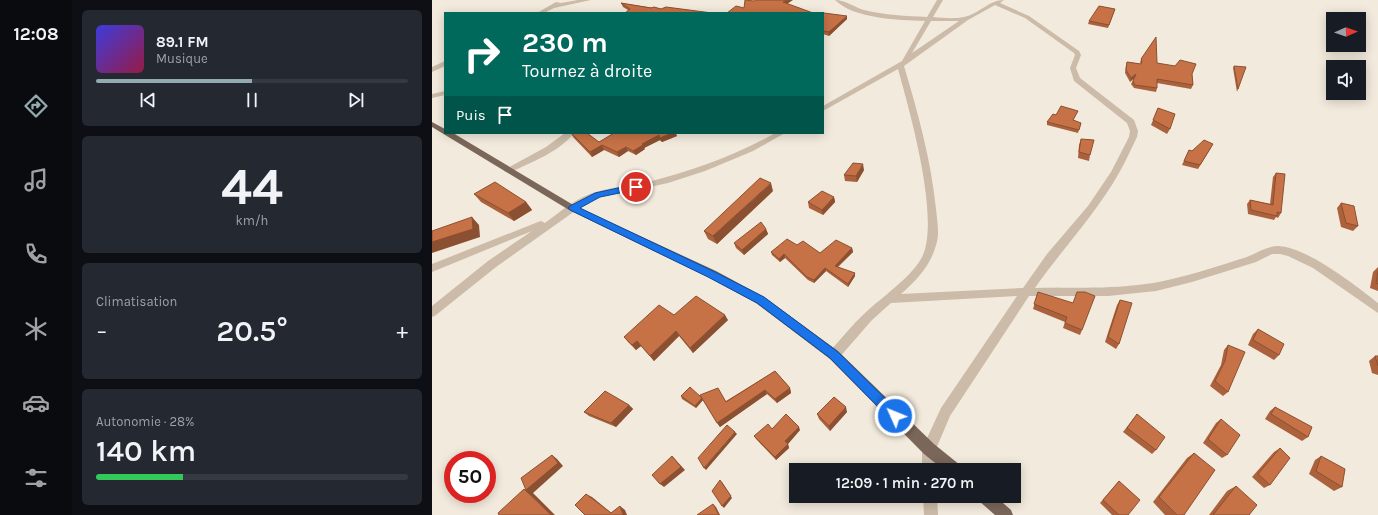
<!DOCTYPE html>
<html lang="fr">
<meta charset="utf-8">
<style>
body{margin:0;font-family:Karla,sans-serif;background:#242831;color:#f1f3f6;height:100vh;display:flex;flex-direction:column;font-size:15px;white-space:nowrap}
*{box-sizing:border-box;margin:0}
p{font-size:13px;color:#9ea1a6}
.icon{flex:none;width:22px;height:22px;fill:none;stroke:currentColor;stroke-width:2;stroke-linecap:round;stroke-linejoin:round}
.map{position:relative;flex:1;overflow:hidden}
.drawer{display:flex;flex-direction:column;gap:10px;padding:10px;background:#0d0f14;width:360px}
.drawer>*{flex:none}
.top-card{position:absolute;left:12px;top:12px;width:380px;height:122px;border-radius:0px;box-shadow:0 2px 10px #0003;background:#00695c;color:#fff;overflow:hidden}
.needle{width:26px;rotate:88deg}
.controls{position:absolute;left:894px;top:12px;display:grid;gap:8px}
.controls a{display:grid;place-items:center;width:40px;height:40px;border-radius:0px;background:#171b24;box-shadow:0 2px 10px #0003;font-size:20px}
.speed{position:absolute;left:12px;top:451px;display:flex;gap:8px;font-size:20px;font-weight:700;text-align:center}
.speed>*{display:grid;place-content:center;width:52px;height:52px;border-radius:50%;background:#171b24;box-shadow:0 2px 10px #0003;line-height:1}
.speed .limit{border:6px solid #d22;background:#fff;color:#111}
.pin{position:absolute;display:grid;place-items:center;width:34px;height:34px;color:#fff;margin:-17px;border:2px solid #fff;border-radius:50%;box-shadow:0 1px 4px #0007}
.me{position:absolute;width:44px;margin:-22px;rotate:314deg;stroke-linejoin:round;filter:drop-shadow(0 0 3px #0008)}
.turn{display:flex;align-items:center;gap:14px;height:84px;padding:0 12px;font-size:18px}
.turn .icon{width:52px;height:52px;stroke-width:2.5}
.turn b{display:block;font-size:28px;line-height:34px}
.then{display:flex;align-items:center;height:38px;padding:0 12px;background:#0003;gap:8px;font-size:15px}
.big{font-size:30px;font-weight:600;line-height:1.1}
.drawer .tile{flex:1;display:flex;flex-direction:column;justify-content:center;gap:6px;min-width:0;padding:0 14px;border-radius:6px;background:#242831}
.drawer .dial{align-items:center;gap:0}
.dial b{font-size:52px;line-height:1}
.song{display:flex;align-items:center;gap:12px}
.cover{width:48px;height:48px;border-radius:6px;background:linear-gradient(135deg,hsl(240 70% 55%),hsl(340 70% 35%))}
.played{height:4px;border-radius:2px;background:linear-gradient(90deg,#92aab0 50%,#363941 50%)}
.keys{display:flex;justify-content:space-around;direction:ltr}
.heat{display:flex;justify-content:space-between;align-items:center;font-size:22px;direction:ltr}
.charge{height:6px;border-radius:3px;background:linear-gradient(90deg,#34c759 28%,#363941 0)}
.trip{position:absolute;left:357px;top:463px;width:232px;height:40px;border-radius:0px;background:#171b24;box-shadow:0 2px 10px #0003;font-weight:600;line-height:40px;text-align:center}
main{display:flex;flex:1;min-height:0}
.tabs{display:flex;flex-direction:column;width:72px;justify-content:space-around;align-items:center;background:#090b0e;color:#9ea1a6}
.tabs .icon{width:28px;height:28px}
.tabs .on{color:#92aab0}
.tabs b{font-size:18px;color:#f1f3f6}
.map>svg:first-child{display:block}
</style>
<main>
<nav class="tabs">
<b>12:08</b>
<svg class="icon on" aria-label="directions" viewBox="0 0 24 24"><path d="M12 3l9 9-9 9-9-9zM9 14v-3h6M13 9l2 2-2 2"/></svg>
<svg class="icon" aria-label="music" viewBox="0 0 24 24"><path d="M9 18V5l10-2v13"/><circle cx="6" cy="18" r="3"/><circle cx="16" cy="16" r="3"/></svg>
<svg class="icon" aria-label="phone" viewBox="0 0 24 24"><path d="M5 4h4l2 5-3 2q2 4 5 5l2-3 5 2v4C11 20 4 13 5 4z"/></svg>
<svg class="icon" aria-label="climate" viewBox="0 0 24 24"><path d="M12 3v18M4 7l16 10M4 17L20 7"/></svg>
<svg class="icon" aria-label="car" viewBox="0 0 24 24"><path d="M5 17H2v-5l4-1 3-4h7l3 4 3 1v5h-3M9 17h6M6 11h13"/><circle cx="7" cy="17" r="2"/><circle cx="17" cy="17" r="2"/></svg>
<svg class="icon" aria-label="filters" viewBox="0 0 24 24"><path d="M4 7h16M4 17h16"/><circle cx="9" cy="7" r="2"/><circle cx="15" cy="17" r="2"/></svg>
</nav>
<section class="drawer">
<div class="tile">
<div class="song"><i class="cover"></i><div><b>89.1 FM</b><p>Musique</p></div></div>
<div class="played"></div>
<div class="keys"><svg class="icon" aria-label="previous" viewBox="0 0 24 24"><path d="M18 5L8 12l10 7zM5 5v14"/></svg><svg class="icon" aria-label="pause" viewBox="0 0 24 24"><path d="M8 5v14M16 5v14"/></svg><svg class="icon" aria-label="next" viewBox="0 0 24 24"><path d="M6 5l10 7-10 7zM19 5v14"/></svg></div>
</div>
<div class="tile dial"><b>44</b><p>km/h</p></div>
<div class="tile"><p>Climatisation</p>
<div class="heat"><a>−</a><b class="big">20.5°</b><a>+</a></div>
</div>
<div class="tile"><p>Autonomie · 28%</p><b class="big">140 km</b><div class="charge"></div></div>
</section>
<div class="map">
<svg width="946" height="515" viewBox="0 0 946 515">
<rect width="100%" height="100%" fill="#f2eadc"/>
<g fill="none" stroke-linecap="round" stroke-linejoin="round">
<g fill="#cbbba8" fill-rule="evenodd">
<polygon points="146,0 159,0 122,8 112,13 105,13 124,2 129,3"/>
<path d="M403 0C413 0 422 7 432 10 452 15 474 16 495 17L505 0H511L501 17C511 18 523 19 532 17 547 14 557 0 572 0L568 3 597 16 647 51 649 55 644 68 648 78 702 120 706 131 705 137C699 149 694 161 687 173 664 214 630 249 603 288 648 287 693 290 736 280 763 274 789 265 815 257 825 253 836 246 847 246 876 248 923 285 946 303V313L881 268 856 256 848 254H840L824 262 760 282 724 291 676 296H597L518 416 504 449V470H490V449L509 408 585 296 459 303 440 320 406 359 402 360 398 359 396 355 398 351C409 339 420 325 433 313 450 297 477 279 489 259 510 223 477 109 466 69L391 111V106L470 61 493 21C467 20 422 19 403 0ZM563 5 593 18 642 53 643 55 638 68 642 81 695 123 698 131 697 137 679 172 656 206 615 254 591 288 469 294C484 281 499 265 504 245 508 234 505 220 504 209 499 160 486 113 472 66L536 20ZM499 21H527L480 53Z"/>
<polygon points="13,61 13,66 0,72 0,67"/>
<polygon points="13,91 13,95 0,98 0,94"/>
<path d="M133 133H142C127 152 100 162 79 172H73L72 170 114 147Z"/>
<path d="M343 133H353L321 151 273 171 236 183 170 197 157 201 64 267 4 315 0 317V306L56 261 100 231 0 272V264L106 222 109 221 113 223C125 214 137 204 151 197 170 187 195 187 216 182 260 171 303 156 343 133Z"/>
<polygon points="491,496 505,496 506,515 492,515"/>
</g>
<g fill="#7a6759" fill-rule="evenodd">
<polygon points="0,122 13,129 13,133 21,133 143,206 284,271 332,297 406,351 502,444 528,465 530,470 512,470 492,454 398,359 324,303 276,277 137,210 0,127"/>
<polygon points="545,496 563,496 579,510 581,515 563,515 547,501"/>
</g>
</g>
<g fill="#ab623c">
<polygon points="189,3 229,9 280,13 196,10 191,7"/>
<polygon points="683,9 676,28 656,24 657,21"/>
<polygon points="391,14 415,19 397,36 391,34"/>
<polygon points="709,59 725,63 760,74 761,85 759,89 725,83 725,88 724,92 702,88 699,84 702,78 698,82 693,73 694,65 695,62 709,64 709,63 708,63"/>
<polygon points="802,66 806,89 805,92 801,68"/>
<polygon points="726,108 738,129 735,134 719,125"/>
<polygon points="646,111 641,120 649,123 646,133 615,125 615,122 624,115"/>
<polygon points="139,133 167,142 244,134 245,136 230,142 228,140 212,148 213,149 204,155 196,151 187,157 172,150 160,157 141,137"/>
<polygon points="649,139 658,155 657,161 646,158 647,145"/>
<polygon points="779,148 766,169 750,165 757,150 760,151"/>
<polygon points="432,170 425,182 413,181 412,175"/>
<polygon points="844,173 849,213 846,218 844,217 842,220 816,214 815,204 818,200 838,204 841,177"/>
<polygon points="341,191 285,244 276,239 272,231"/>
<polygon points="42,194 94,202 100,210 82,221 49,202"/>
<polygon points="402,197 403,202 391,215 377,208 376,202"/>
<polygon points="909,203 926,226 921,231 909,227 905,208"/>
<polygon points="334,229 336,234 312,255 304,248 302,243"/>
<polygon points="365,245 388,253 420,248 421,252 406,267 423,276 416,287 394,271 382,283 376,280 353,258 348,262 340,255 339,252"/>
<polygon points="946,267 946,291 938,288 941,272"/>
<polygon points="606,292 650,330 648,335 631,328 633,322 601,309"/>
<polygon points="688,300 687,344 684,349 673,342 685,305"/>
<polygon points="242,315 296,320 261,353 247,336 222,361 209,346 204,350 196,342 192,337"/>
<polygon points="826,329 847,355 842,360 816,345 821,334"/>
<polygon points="796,345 796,392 791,396 778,386 789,365 792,350"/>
<polygon points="943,356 946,356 946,375 940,373 937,361"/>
<polygon points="343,371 358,388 359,393 345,403 335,394 288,427 271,400 264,408 250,399 249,396 270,397 294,401"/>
<polygon points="197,405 201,409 184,427 157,416 152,412"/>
<polygon points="843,407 876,437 870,441 833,419 838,411"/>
<polygon points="415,412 398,431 387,419 385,414"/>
<polygon points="705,414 724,450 720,454 691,432"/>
<polygon points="789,419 795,455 790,458 771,443 784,423"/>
<polygon points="340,429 368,430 356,444 357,448 344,460 324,439 322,436"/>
<polygon points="848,448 838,485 832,488 820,477 842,452"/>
<polygon points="762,453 752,515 733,515 721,502 755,458"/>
<polygon points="889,456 910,487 902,491 877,474 883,460"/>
<polygon points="687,481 696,515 680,515 668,503"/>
<polygon points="804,486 817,515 777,515 795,491"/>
</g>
<g fill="#8b5031">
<polygon points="355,0 361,0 352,6 351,2"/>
<polygon points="415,16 415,19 397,36 397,32"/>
<polygon points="704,74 702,78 698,82 699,78"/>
<polygon points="240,133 246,133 244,134 245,136 230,142 228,140 212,148 213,149 204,155 201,151 210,144 227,135"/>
<polygon points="170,145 172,150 160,157 158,152"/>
<polygon points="194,147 196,151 187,157 185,152"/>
<polygon points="431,164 432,170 425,182 424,176"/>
<polygon points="339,183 341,191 285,244 281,236"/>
<polygon points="402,197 403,202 391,215 390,210"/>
<polygon points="94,202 100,210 82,221 76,213"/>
<polygon points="40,217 47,225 48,237 0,253 0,242"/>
<polygon points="334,229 336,234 312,255 310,250"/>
<polygon points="420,248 421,252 403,269 403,266"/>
<polygon points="352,254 353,258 348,262 347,259"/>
<polygon points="393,268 394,271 382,283 382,280"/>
<polygon points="423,273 423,276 416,287 416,284"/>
<polygon points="293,315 296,320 261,353 258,348"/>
<polygon points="244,331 247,336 222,361 218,356"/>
<polygon points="205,341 209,346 204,350 200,345"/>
<polygon points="358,388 359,393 345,403 343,399"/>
<polygon points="333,390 335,394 288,427 285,423"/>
<polygon points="270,398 271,400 264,408 263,406"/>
<polygon points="197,405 201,409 184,427 179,423"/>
<polygon points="414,407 415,412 398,431 397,426"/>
<polygon points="367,427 368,430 355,445 353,441"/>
<polygon points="303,432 305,434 274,470 272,468"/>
<polygon points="356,444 357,448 344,460 343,457"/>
<polygon points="120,455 125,459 131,466 101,493 123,515 119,515 92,489 94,490"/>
<polygon points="240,456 253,470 232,487 228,484"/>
<polygon points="290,482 300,498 292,508 290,506"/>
<polygon points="154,494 160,497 182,515 179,513"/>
<polygon points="281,504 284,507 288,515 287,515"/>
<polygon points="188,506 193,510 195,515 191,515"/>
</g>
<g fill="#c77246" stroke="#8b5031">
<polygon points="313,0 322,1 324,0 355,0 351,2 381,13 295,13 304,6 312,8"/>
<polygon points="189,3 219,8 222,7 229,9 234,7 280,13 193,13 198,9"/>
<polygon points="667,6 683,9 677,25 657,21"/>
<polygon points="392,13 415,16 397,32 391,31 391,14"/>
<polygon points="724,37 725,63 743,66 748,60 764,64 760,74 761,85 725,79 725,88 703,85 701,81 704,74 699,78 694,70 695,62 709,64 710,60 709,59"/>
<polygon points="802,66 814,67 806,89"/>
<polygon points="629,106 646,111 641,120 649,123 647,130 615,122 621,114 624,115"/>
<polygon points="726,108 743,114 738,129 721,120"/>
<polygon points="139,133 155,133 167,142 182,133 240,133 228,138 227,135 210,144 211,145 201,151 194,147 185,152 170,145 158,152"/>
<polygon points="649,139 662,140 658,155 647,152"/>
<polygon points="772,140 781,144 768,165 752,161 757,150 760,151"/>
<polygon points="421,163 431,164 424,176 412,175"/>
<polygon points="844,173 853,174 849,213 845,212 845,216 819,210 818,200 841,205"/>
<polygon points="328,178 339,183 281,236 272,231"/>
<polygon points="63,182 94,202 76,213 42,194"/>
<polygon points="390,191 402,197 390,210 376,202"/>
<polygon points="909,203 922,206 926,226 914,223"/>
<polygon points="40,217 41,229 0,242 0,231"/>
<polygon points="329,222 334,229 310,250 302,243"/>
<polygon points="355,239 365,245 371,241 388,253 404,240 420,248 403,266 423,273 416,284 393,268 382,280 375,277 352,254 347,259 339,252"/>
<polygon points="946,271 946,284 944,283"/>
<polygon points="606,292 641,303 645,292 653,292 663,296 650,330 633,323 635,317 602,304"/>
<polygon points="264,296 293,315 258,348 244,331 218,356 205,341 200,345 192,337 227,305 242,315"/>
<polygon points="688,300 700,303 687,344 676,337"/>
<polygon points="826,329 852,344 847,355 821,340"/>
<polygon points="796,345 813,352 796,392 783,381 793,361"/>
<polygon points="943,356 946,356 946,366"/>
<polygon points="343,371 358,388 343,399 333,390 285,423 268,395 286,388 294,402"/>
<polygon points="258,387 270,398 263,406 249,396"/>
<polygon points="173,391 197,405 179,423 152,412"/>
<polygon points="402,397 414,407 397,426 385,414"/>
<polygon points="843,407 880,427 876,437 839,414"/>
<polygon points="354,414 367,427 353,441 356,444 343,457 322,436 336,424 340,429"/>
<polygon points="705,414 733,437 724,450 695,428"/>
<polygon points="789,419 808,435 795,455 776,439"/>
<polygon points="295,425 303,432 272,468 266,458"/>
<polygon points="848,448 858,458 838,485 826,474"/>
<polygon points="762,453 783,470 752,515 745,515 727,497"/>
<polygon points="120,455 126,463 94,490 89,478"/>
<polygon points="240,456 249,467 228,484 220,475"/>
<polygon points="889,456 913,469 910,487 884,471"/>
<polygon points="288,480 299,496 290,506 280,491"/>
<polygon points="687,481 708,500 696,515 687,515 671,500"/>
<polygon points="804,486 825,505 817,515 781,515"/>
<polygon points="92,489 119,515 67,515 66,513"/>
<polygon points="154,494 179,513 188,506 191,515 153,515 143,505"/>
<polygon points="281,504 287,515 265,515"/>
</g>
<polygon fill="#1a73e8" stroke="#114b97" points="204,184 208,187 207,189 168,197 148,208 283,272 332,297 406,352 467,412 469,416 467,420 463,421 459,420 398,358 325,303 276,277 138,210 136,208 138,206 163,193"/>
</svg>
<div class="controls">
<a><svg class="needle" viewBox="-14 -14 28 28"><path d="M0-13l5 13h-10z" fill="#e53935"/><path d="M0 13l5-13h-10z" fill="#9ea1a6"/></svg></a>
<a><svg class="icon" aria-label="sound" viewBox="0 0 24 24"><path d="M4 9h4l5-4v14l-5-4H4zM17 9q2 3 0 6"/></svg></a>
</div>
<div class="speed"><div class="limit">50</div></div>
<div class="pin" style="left:204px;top:187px;background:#d93025"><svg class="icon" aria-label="arrive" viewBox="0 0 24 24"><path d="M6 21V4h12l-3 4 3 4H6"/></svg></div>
<svg class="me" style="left:463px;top:416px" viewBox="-20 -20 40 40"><circle r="17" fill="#1a73e8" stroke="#fff" stroke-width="3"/><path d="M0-11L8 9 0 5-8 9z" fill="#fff"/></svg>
<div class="trip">12:09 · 1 min · 270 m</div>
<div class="top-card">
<div class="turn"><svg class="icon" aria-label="right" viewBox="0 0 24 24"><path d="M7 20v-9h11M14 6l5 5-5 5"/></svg><div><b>230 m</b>Tournez à droite</div></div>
<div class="then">Puis<svg class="icon" aria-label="arrive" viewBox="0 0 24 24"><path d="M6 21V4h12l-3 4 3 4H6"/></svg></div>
</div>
</div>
</main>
